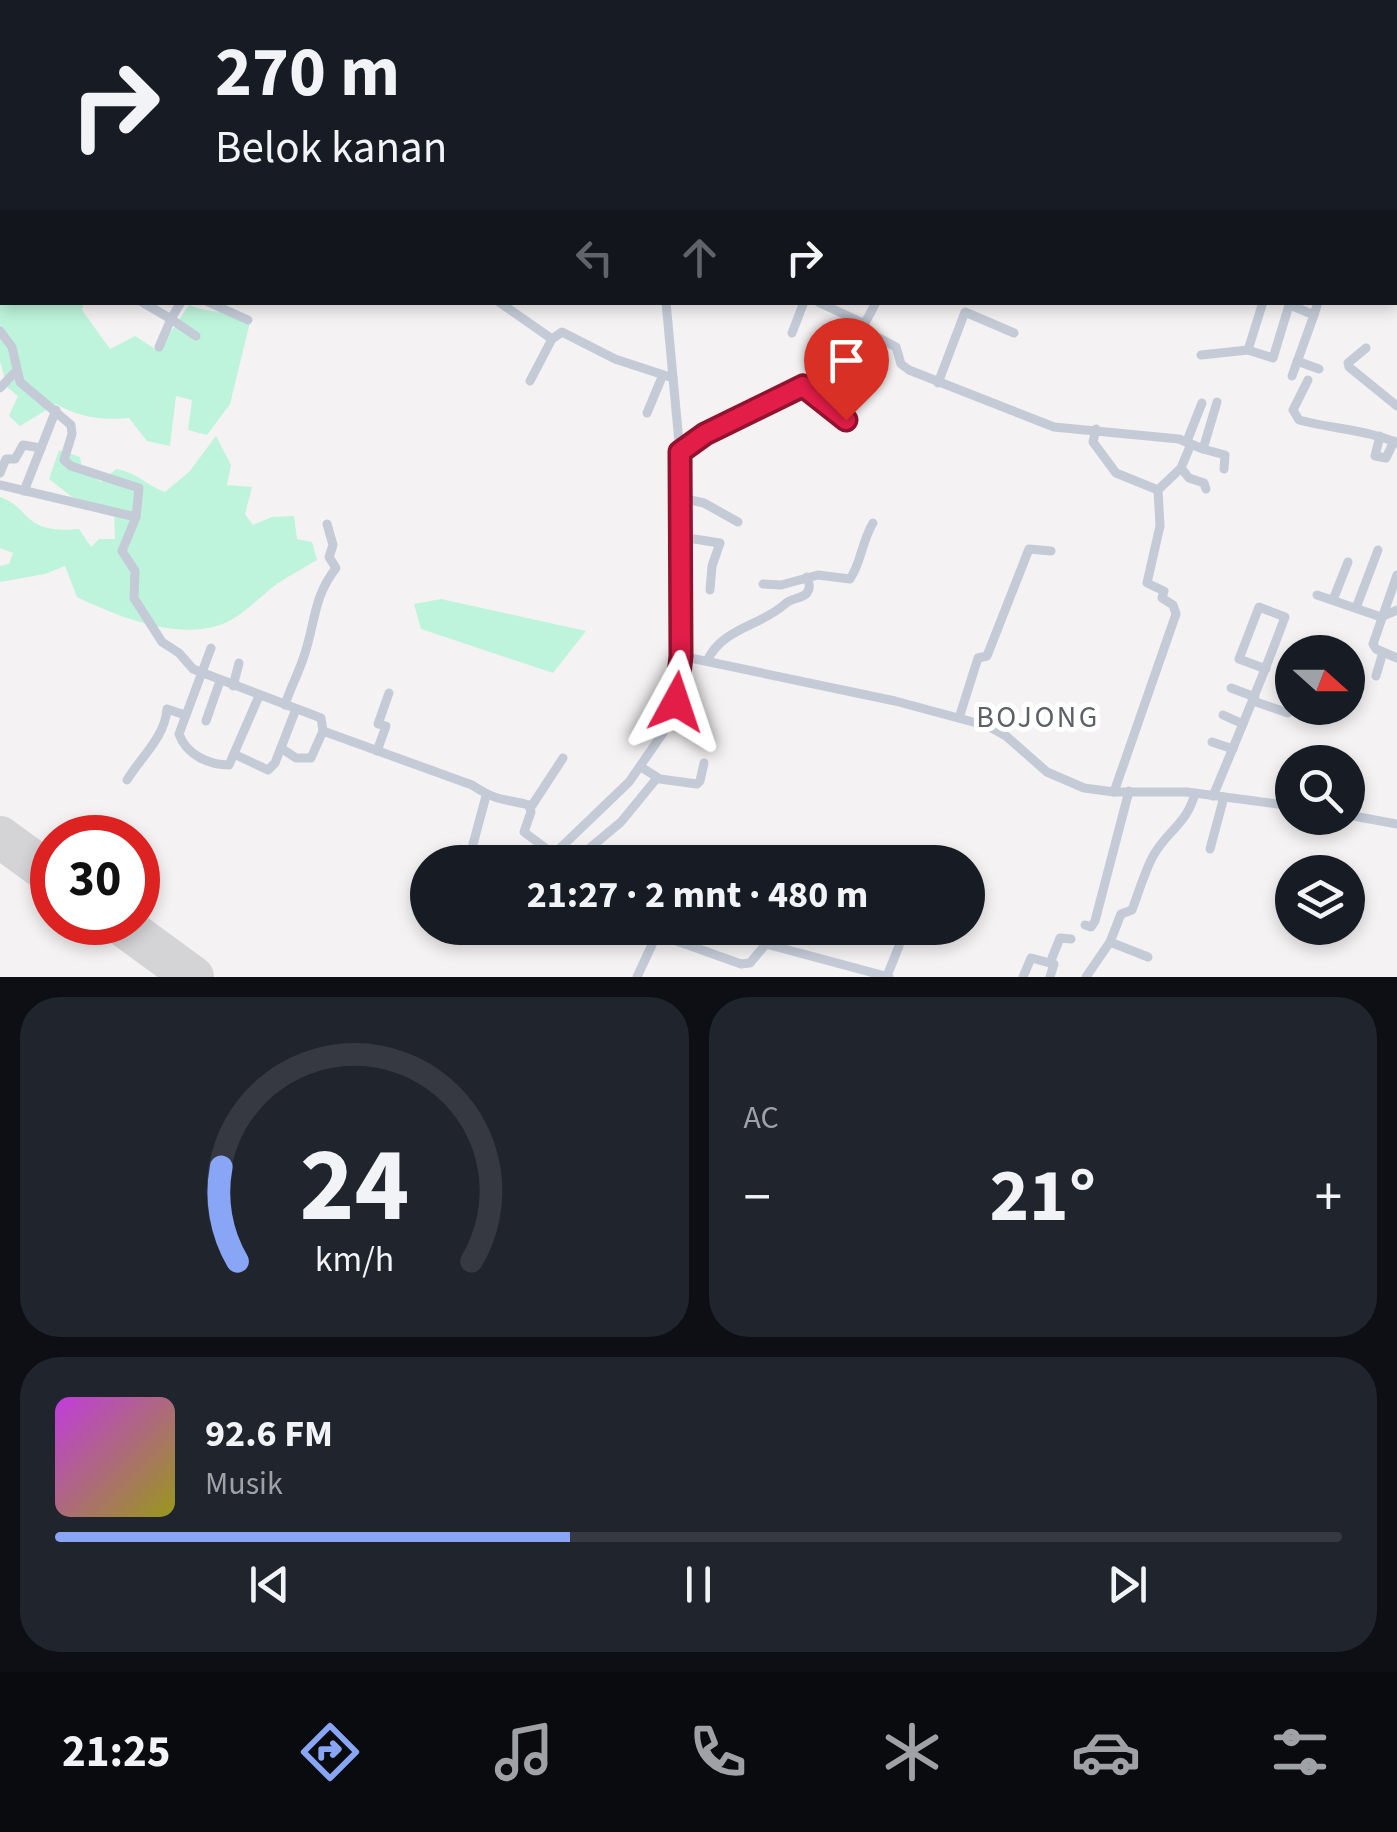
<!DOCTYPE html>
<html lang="id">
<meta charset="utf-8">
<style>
body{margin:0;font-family:"Source Sans 3",sans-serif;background:#20242c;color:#f1f3f6;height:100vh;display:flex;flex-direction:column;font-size:38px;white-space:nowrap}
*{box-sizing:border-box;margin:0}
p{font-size:32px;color:#9ea1a6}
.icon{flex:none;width:55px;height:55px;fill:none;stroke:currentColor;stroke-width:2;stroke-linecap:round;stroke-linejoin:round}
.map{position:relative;height:977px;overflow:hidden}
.details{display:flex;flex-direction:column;gap:20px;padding:20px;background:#0d0f14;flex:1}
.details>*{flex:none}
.hud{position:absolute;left:0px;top:0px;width:1398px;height:305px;box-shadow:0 5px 15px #0003;background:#171b24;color:#f1f3f6;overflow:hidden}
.needle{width:65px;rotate:111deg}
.controls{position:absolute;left:1275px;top:635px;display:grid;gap:20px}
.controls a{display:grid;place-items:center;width:90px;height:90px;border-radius:50%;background:#171b24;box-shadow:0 5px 15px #0003;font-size:50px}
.speed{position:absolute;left:30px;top:815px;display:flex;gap:20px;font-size:50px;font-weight:700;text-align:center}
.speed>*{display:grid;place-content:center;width:130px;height:130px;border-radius:50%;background:#171b24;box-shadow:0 5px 15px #0003;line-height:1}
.speed .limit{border:15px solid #d22;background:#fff;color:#111}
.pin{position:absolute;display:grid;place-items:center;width:85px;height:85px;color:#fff;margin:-102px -42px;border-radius:50% 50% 50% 0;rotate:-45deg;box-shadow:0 0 10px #0007}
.pin .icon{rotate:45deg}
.me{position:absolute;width:110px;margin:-55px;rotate:5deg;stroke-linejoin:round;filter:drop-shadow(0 0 8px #0008)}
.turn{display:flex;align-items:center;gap:35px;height:210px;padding:0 50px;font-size:45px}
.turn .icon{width:130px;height:130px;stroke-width:2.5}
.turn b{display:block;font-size:70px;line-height:85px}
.lanes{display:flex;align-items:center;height:95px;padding:0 50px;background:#0003;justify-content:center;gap:50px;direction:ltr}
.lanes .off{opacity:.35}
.big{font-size:75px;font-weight:700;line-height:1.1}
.details .card{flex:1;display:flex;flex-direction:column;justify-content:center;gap:15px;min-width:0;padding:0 35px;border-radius:40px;background:#20242c}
.details .dial{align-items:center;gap:0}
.dial svg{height:260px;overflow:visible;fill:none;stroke:#363941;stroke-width:7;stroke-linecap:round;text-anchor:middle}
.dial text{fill:#f1f3f6;stroke:none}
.song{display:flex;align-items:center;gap:30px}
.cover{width:120px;height:120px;border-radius:15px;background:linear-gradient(135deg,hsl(290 70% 55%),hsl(60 70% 35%))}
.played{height:10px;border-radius:5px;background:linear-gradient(90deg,#88a5f6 40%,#363941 40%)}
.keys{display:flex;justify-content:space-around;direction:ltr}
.heat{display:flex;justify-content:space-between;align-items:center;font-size:55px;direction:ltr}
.details .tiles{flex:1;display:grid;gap:20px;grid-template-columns:1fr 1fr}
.card:last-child{grid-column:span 2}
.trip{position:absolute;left:410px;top:845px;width:575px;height:100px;border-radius:50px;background:#171b24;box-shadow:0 5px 15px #0003;font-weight:700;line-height:100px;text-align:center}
.tabs{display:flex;height:160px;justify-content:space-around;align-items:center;background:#090b0e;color:#9ea1a6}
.tabs .icon{width:70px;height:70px}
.tabs .active{color:#88a5f6}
.tabs b{font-size:45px;color:#f1f3f6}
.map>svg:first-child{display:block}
</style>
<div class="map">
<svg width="1397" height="977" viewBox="0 0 1397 977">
<rect width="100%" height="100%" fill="#f4f2f2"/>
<g fill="#bef4dc">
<path d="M0 240 2 302 84 303 82 310 110 349 135 336 158 351 189 305C210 314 229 310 251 318L230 404 207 435 188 430 192 400 176 396 170 446 147 441 129 418C101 420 81 418 56 404L20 426 9 416 18 396 7 387 0 361Z"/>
<path d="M216 436 231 465 227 485 252 487 245 514 253 525 272 517 294 516 297 539 312 542 317 560C304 568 290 575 277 584 259 597 241 618 220 625 176 640 116 616 77 597L65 566 45 574 0 582V566L9 564 13 553 0 548V497C21 505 20 513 35 523 48 531 65 530 79 529L91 547 99 539H115L114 510 72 497 49 479 59 450 80 457 82 468 101 482 116 469C136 472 146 485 165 492L189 472Z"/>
<polygon points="441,599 586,631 553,673 421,629 414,604"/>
</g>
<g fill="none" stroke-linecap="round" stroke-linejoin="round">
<g stroke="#d4d4d7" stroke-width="42">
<polyline points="0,837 52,875"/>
<polyline points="118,922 193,977"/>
</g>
<g stroke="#c4cbd7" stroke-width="9">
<polyline points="226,0 231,2"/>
<polyline points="282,0 286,2"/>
<polyline points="748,0 754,2"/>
<polyline points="994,0 994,2"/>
<polyline points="134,2 135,0"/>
<polyline points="241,2 242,0"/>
<polyline points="366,2 368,0"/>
<polyline points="708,2 709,0"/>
<polyline points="771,2 772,0"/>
<polyline points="920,2 921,0"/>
<polyline points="0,86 2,87"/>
<polyline points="0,128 2,123"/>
<polyline points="0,204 2,206"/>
<polyline points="0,236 2,237"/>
<polyline points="1395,254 1397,255"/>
<polyline points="0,273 2,278"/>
<polyline points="142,302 171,319 159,347"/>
<polyline points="181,302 171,319 196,336"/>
<polyline points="208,302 248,320"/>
<polyline points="499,302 552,339 562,332 615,359 673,378"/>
<polyline points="818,302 865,324"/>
<polyline points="1263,302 1248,350 1273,358 1290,302"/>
<polyline points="1290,305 1314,315 1318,302"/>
<polyline points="862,329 896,347 901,364 909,370 1054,427 1179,439 1203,449 1217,402"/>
<polyline points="0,331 12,347 20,382 71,425 72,434 64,460 71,466 139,488 136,517"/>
<polyline points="792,333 804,302"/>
<polyline points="1366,348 1348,363 1349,367 1397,406"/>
<polyline points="1201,355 1248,350"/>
<polyline points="1297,361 1319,369"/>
<polyline points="1292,376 1314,315"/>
<path d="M1308 380 1293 410 1299 420C1328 428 1373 431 1397 443"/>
<polyline points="530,381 552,339"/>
<polyline points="938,383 965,312 1014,333"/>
<polyline points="803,385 846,420"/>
<polyline points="0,388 16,371"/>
<polyline points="647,413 662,377"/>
<polyline points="1096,429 1093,442 1116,473 1158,490"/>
<polyline points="1380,436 1375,456 1386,458 1394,441"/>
<polyline points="1187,441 1202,403"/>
<polyline points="1203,449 1225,455 1224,469"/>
<path d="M680 453C756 393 828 403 876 302"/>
<polyline points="1181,468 1189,478 1204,483 1206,489"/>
<polyline points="0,473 6,459 15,459 23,445 41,448"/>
<path d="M0 485 136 517 122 551 135 571 134 598 162 642 179 653 193 669 321 718 323 731 472 785C498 802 502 798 529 805L531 812 524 832 564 862"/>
<polyline points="24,491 56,410"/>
<polyline points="681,498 704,503 738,522"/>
<polyline points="681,537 720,543 712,566 710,590"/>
<polyline points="1397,575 1373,644 1376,649 1397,658"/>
<path d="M763 584 781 585 818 575 850 579C861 563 862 541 873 523"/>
<polyline points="1317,595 1381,617 1397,610"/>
<polyline points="1333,600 1348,562"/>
<polyline points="1356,608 1378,550"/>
<path d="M211 648 179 734C186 754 208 765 229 765L259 696"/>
<polyline points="681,656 895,701 988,726 1006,736 1047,772 1084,788 1114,792 1187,792 1292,806"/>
<path d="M707 661C722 628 761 626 785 604 791 598 802 599 807 593 811 587 809 583 807 577"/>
<polyline points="1376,676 1383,652"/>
<polyline points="233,686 239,663"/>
<polyline points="1231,688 1255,697"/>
<polyline points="1253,701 1288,713"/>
<path d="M285 705C290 689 298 674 303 659 316 623 312 599 336 568L329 557 333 545 327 524"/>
<polyline points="1223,715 1243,724"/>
<polyline points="959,718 978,658 987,656 1029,549 1051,551"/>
<polyline points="206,721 220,681"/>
<polyline points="1212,742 1233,749"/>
<polyline points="281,748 296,758 311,758 323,731"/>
<polyline points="377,751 386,726 378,724 389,693"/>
<polyline points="234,754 268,770 275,763 296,709"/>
<polyline points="641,767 660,779 697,784 700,781 704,763"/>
<path d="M127 780C141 757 165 737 167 709L185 715"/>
<polyline points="1114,792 1176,614 1173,605 1162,598 1164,591 1147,583 1160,526 1158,490 1181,468 1191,444"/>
<path d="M1213 796C1238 736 1263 677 1285 617L1259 607 1239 659 1266 669"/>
<polyline points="531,807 563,758"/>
<polyline points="1348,815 1397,824"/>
<polyline points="472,848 486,796"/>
<polyline points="1210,849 1224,797"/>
<polyline points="553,855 629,782 663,733 676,703 681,656 680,453 666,302"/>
<polyline points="573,862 621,822 657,778"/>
<polyline points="1085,925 1091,927 1095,921 1129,791"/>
<polyline points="616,928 657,934 637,977"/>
<polyline points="657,934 741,964 750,963 766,944 889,977"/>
<polyline points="1110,942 1148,957"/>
<polyline points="1050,963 1060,938 1071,939"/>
<polyline points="887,976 899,946"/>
<polyline points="1023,977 1031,958 1054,964 1050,977"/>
<path d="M1086 977 1110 942 1121 914 1132 910C1138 894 1144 874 1152 858 1166 831 1187 825 1195 793"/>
</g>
</g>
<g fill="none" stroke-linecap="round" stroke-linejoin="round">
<g stroke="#92132f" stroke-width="25">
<polyline id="route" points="676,702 681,656 680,452 705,434 803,386 846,420"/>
</g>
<use href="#route" stroke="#e11d48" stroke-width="18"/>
</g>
<g text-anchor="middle" stroke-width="10" stroke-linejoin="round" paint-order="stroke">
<g font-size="30" letter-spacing="2.5" fill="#5d6067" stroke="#fff">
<text x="1038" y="727">BOJONG</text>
</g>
</g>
</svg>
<div class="controls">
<a><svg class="needle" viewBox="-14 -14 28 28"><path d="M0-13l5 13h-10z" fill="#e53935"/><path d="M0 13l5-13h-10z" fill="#9ea1a6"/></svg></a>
<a><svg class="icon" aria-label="search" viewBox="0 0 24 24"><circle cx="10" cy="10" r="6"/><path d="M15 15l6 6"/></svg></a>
<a><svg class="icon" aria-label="layers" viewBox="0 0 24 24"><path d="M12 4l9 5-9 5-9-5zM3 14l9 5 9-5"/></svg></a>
</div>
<div class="speed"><div class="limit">30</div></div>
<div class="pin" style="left:846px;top:420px;background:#d93025"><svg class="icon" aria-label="arrive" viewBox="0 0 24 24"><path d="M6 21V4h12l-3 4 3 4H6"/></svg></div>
<svg class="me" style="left:676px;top:702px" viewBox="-20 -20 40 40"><path d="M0-17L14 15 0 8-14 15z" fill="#e11d48" stroke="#fff" stroke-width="4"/></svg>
<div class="trip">21:27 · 2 mnt · 480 m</div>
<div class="hud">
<div class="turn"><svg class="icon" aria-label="right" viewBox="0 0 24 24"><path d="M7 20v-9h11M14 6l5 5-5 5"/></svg><div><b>270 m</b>Belok kanan</div></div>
<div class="lanes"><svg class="icon off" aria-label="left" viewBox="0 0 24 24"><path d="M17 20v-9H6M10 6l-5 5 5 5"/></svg><svg class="icon off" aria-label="ahead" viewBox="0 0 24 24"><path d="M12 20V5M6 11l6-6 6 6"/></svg><svg class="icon" aria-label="right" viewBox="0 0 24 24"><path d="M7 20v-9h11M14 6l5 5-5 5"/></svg></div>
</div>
</div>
<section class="details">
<div class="tiles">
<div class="card dial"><svg viewBox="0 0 100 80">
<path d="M14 69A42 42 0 1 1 86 69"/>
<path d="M14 69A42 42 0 0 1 9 40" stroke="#88a5f6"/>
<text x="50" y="56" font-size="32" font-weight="700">24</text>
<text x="50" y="72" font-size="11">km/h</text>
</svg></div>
<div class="card"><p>AC</p>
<div class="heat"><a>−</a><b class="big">21°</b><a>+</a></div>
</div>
<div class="card">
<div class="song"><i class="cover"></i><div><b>92.6 FM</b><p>Musik</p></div></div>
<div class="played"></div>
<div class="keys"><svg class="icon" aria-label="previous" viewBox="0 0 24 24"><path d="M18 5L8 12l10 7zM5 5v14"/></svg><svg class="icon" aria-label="pause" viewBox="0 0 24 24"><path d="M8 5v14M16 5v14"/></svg><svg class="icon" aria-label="next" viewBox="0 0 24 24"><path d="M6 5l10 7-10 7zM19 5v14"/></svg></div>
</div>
</div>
</section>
<nav class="tabs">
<b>21:25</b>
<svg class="icon active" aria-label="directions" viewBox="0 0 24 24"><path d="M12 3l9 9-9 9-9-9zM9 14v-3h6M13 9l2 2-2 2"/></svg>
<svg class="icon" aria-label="music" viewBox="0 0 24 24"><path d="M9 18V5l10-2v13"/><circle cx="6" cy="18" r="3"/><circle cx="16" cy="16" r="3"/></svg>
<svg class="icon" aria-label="phone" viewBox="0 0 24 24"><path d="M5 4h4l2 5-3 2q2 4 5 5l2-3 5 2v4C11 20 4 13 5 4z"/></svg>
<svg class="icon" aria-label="climate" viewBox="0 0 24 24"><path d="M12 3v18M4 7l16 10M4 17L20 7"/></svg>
<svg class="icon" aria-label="car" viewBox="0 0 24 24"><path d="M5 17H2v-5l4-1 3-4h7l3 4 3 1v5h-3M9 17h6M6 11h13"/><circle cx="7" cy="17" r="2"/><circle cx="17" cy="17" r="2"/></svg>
<svg class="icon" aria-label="filters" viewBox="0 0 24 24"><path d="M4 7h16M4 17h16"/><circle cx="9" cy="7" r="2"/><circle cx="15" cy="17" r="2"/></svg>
</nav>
